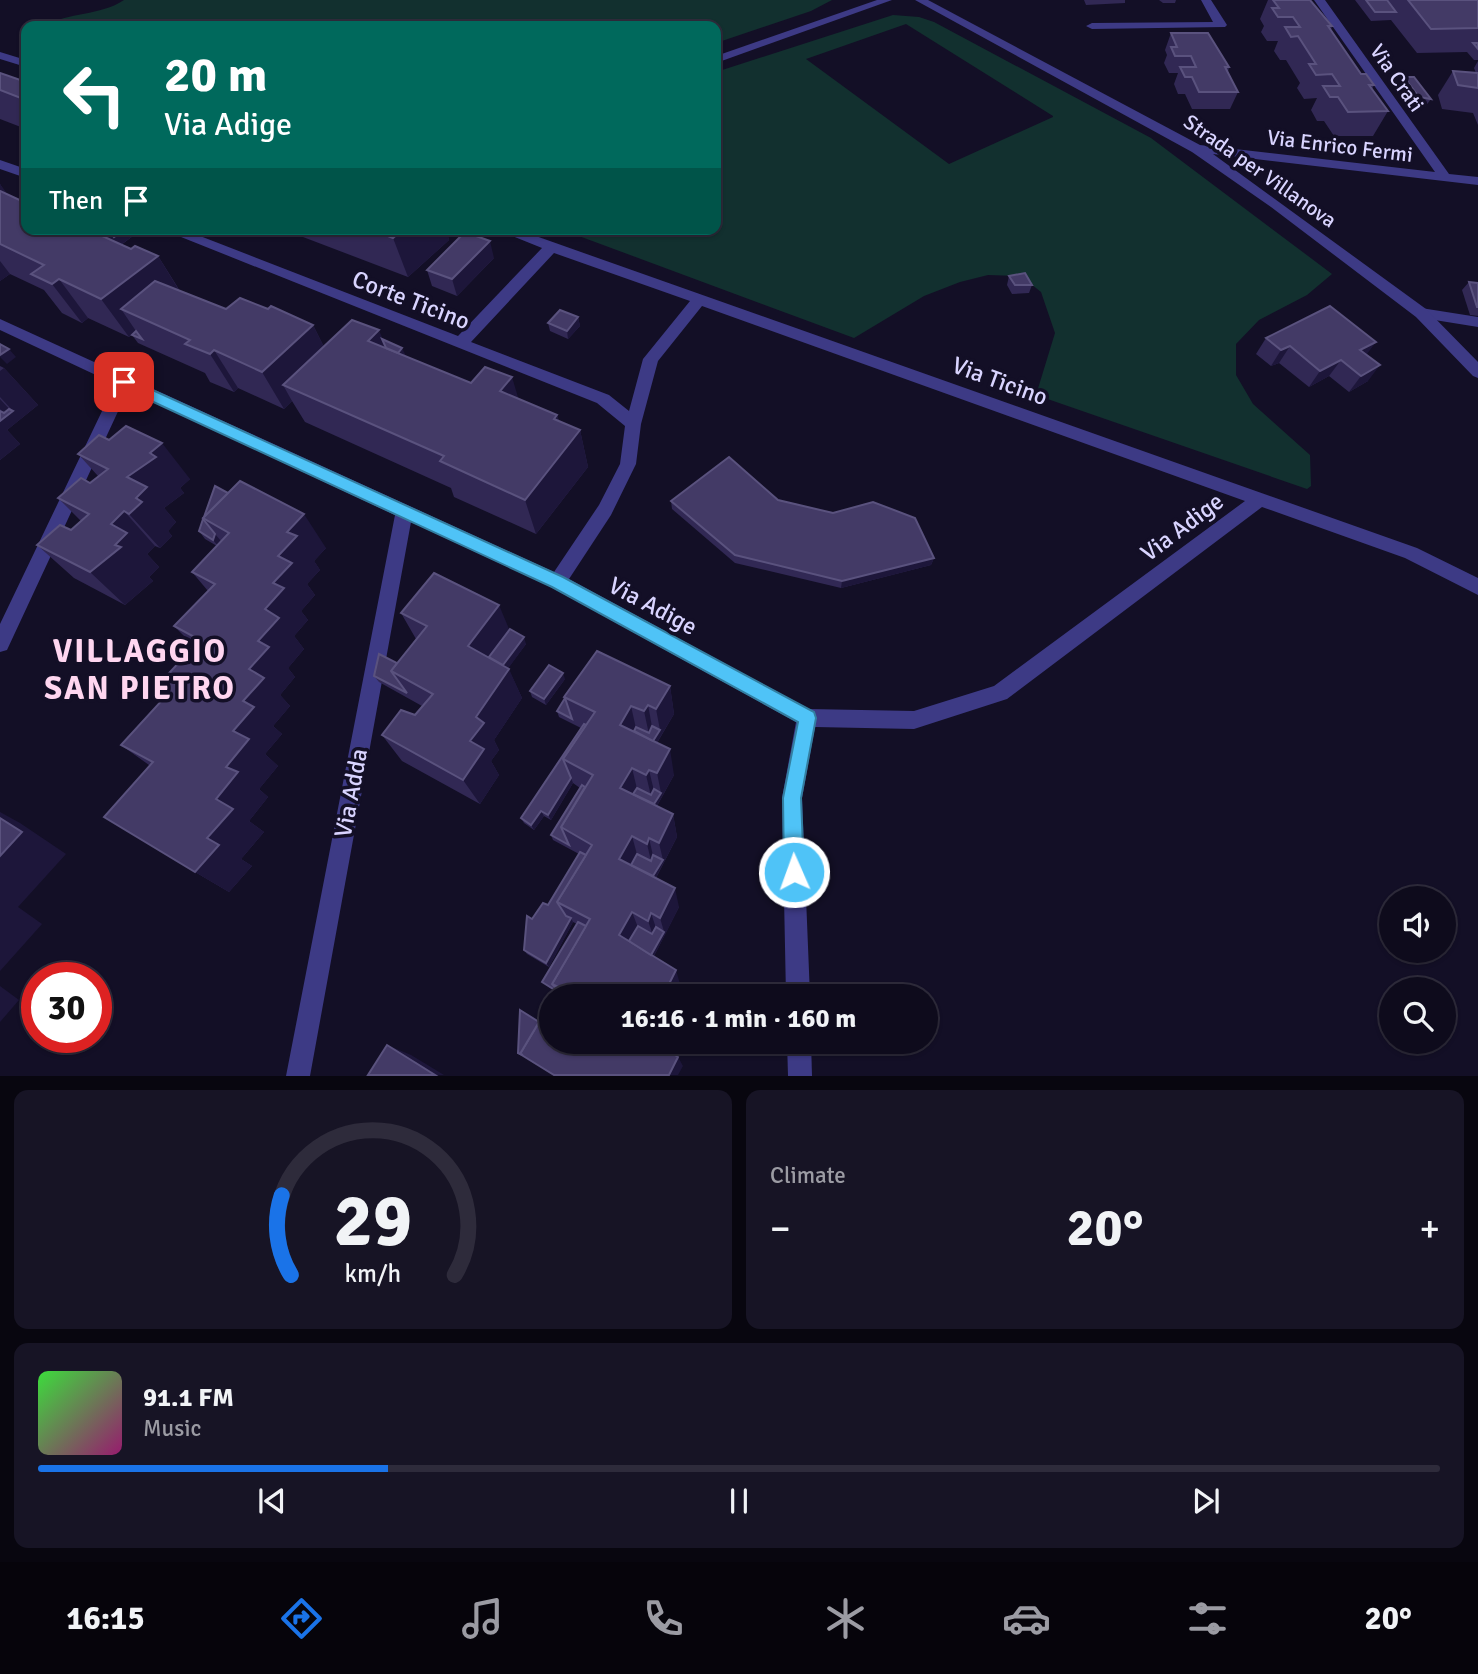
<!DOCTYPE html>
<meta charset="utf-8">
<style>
body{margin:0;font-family:Signika,sans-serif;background:#171425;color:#f1f3f6;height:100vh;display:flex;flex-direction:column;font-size:26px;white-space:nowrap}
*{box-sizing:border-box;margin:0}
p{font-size:23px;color:#9b9ba3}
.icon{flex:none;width:38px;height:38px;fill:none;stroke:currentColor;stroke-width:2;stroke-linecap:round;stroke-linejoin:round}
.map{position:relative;height:1076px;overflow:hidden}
.drawer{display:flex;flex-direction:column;gap:14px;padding:14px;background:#08060f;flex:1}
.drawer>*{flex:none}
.banner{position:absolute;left:21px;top:21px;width:700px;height:214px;border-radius:14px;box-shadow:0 2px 5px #0004,0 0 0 2px #2e2b3b;background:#00695c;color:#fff;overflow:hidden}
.tools{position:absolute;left:1379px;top:886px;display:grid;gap:14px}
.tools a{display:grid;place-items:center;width:77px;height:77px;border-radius:50%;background:#0e0b1c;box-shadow:0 2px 5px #0004,0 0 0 2px #2e2b3b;font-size:35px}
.speed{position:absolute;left:21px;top:962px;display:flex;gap:14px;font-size:35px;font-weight:700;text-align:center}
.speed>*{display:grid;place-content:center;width:91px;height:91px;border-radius:50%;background:#0e0b1c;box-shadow:0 2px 5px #0004,0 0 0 2px #2e2b3b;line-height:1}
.speed .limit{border:10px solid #d22;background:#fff;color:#111}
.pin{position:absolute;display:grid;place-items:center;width:60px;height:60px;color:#fff;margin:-30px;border-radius:14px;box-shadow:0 4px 10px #0006}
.me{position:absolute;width:77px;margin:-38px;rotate:358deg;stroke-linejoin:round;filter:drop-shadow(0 0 5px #0008)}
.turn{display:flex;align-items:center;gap:24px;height:147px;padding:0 28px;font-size:32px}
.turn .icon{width:91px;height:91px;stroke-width:2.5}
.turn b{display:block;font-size:49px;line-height:60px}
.then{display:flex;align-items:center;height:66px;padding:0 28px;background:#0003;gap:14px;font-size:26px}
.big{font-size:52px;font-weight:700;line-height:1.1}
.drawer .card{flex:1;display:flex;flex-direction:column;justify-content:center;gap:10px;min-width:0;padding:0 24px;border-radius:14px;background:#171425}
.drawer .dial{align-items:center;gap:0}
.dial svg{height:182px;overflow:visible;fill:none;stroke:#2e2b3b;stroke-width:7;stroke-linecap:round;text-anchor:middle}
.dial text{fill:#f1f3f6;stroke:none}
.song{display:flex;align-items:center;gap:21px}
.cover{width:84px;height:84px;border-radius:10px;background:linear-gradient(135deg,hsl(120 70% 55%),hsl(320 70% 35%))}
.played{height:7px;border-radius:4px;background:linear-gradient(90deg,#1a73e8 25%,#2e2b3b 25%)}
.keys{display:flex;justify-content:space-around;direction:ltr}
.heat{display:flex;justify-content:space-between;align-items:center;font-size:38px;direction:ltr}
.drawer .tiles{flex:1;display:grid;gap:14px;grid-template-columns:1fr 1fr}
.card:last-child{grid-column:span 2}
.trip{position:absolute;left:539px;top:984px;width:399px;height:70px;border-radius:35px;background:#0e0b1c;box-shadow:0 2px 5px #0004,0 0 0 2px #2e2b3b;font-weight:700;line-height:70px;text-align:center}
.tab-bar{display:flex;height:112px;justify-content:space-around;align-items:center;background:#06040b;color:#9b9ba3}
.tab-bar .icon{width:49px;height:49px}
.tab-bar .selected{color:#1a73e8}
.tab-bar b{font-size:32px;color:#f1f3f6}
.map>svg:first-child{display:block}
</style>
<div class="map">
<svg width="1478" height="1076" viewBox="0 0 1478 1076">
<rect width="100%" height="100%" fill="#130f26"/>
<g fill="#12302f" fill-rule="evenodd">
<path d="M124 0H832L811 11 716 43V26H44C69 12 100 16 124 0Z"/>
<path d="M893 15 919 17 934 22 1151 138 1332 274 1307 295 1259 320 1236 344V375L1253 404 1310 455 1311 486 1307 489 1036 395 1055 333 1041 292 1021 276 988 275 960 282 924 296 854 338 560 229H716V72ZM906 24 1053 116V117L949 164 806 59Z"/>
</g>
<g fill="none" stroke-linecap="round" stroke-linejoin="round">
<polygon fill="#3d3a85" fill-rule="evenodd" points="1421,308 1478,317 1478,327 1416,317 1416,309"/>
<g fill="#3d3a85" fill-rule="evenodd">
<polygon points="877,0 892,0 716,63 716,56"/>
<polygon points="915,0 928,0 1200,145 1435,172 1314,0 1325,0 1449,174 1478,177 1478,185 1213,154 1426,309 1478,362 1478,378 1473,376 1416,317 1271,207 1192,152"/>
<polygon points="1201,0 1211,0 1227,25 1225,27 1092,29 1086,26 1092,23 1213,22"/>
<polygon points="0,52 26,60 26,67 0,59"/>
<polygon points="0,160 26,169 26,178 0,169"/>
<path d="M161 229H182L458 336 542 248 495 229H516L1417 548 1478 578V595L1405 558 1262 507 1007 699 914 729 815 727 802 798 810 996H786L782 798 796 722 551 587 411 522 310 1076H286L395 515 128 390 7 650 0 652V624L115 384 0 330V319L554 572 599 505 620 464 625 426 597 403ZM554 253 690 301 643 359 629 411 609 395 471 342ZM702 306 1245 501 994 686 914 711 809 709 569 579 611 515 636 464 641 424 658 361Z"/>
<polygon points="787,1041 811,1041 812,1076 788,1076"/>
</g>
</g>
<g fill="#312854">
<polygon points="1084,0 1125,0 1125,3 1086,5"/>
<polygon points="1159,0 1176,0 1175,3 1163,3"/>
<polygon points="1268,0 1310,0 1332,26 1331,30 1361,74 1374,85 1372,89 1388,111 1373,136 1334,136 1324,121 1317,121 1311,110 1317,98 1304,99 1297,88 1300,83 1286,60 1280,60 1274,51 1278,41 1267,41 1261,32 1264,26 1260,19"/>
<polygon points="1355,0 1478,0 1478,60 1474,60 1467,52 1417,53 1391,20 1371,21"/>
<polygon points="1171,33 1229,67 1228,72 1238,92 1230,109 1192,109 1185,94 1178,94 1174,84 1178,73 1169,73 1164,63 1167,55 1165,50"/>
<polygon points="1478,61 1478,125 1473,113 1442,109 1438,95 1453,71 1476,73 1474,68"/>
<polygon points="0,73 26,82 26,129 0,119"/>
<polygon points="1404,77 1431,99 1425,107 1414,106 1399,86"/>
<polygon points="0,184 26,229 128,229 133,236 121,245 131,249 158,256 180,291 226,309 268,309 313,325 324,347 382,339 406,356 471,383 518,399 557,415 559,421 580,430 588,467 536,534 454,497 451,488 305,422 292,401 284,409 238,388 234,392 210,382 205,373 138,343 132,335 136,331 129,337 88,318 82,323 62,313 44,290 10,274 0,281"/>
<polygon points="282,229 446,229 449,240 408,277"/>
<polygon points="494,258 457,296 432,286 427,270"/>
<polygon points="1009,276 1032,285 1029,293 1012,294 1007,285"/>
<polygon points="1469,282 1478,283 1478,316 1470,315 1462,290"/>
<polygon points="578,317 580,326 568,339 550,331 548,323"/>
<polygon points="1266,338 1366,355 1368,381 1349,392 1329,376 1309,387 1279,363 1271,366 1256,354"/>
<polygon points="0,366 4,368 38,405 7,430 20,444 0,460"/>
<polygon points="78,454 190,479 180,488 184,493 164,508 176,522 168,531 172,536 160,548 155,546 147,554 159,567 149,577 153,581 125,605 74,578 37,545 71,530 81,521 58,498 90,483 98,476"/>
<polygon points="778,500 934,558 931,565 841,588 735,563 672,509 671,501"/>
<polygon points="203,519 326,548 314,561 320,570 307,584 315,595 301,611 308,620 294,636 304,649 288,668 295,677 280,695 290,706 273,726 282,734 265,754 278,766 259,789 268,797 249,821 264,832 241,859 252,866 229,892 195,872 149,765 121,745 166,697 155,688 194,646 174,626 208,591 192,572 217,546 205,539 199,531"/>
<polygon points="401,613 510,629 526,644 508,668 522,698 494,740 499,750 491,761 499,775 480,804 402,761 382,735 415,715 422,706 379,682 374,676 397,663 416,639"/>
<polygon points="565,679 546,705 532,697 530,691"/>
<polygon points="670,686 674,714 657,743 674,775 657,806 673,814 677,837 656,878 679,907 654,956 680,984 674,996 555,996 557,993 542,982 577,924 573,922 549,967 527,954 524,950 532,919 548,905 579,854 553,840 551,835 580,788 573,783 551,820 544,816 534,830 524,823 521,818 581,728 559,717 557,711 565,698 564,697"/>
</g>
<g fill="#1d163a">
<polygon points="0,184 26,219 0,197"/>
<polygon points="76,229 128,229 133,236 98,261"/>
<polygon points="403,229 446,229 449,240 408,277 393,238"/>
<polygon points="490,241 494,258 457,296 452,279"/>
<polygon points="158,256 182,295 121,309 136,331 129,337 101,299"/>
<polygon points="0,261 10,274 0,281"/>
<polygon points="59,279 88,318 82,323 52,284"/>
<polygon points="578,317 580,326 568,339 567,331"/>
<polygon points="313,325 332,363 283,385 292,401 284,409 262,372"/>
<polygon points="379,330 391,360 402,348 406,356 385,379 368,341"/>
<polygon points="1376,342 1364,358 1348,366 1360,350"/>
<polygon points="1290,346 1279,363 1271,366 1281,350"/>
<polygon points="9,349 16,357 7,364 0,357 0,355"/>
<polygon points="214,350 238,388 234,392 210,354"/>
<polygon points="1341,360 1329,376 1309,387 1320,371"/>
<polygon points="1380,365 1368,381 1349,392 1361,376"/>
<polygon points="4,368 38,405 7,430 20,444 0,460 0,421 7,416 0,409 0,399 12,412 13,411 0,397 0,371"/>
<polygon points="512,377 523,414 500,391"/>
<polygon points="557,415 566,449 580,430 588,467 536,534 525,500 554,419"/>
<polygon points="162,443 190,479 180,488 184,493 164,508 176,522 168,531 172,536 160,548 129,514 136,498 127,477 150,453"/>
<polygon points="124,511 155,546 147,554 159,567 149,577 153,581 125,605 90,572 111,524"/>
<polygon points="304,514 326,548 314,561 320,570 307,584 315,595 301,611 308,620 294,636 304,649 288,668 295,677 280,695 290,706 273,726 282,734 265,754 278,766 259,789 268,797 249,821 264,832 241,859 252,866 229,892 195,872 207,838 216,799 226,767 233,731 243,701 249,669 258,641 265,609 273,583 278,556 287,532"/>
<polygon points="215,534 221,541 219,547 213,540"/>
<polygon points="934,558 931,565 841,588 842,581"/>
<polygon points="499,605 512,636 480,669 468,646"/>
<polygon points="524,637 526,644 497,684 494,678"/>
<polygon points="509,669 522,698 494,740 499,750 491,761 499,775 480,804 463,780 470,741 476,717"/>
<polygon points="563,673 565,679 546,705 544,699"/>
<polygon points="670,686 674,714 646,761 644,755 660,730 656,709"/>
<polygon points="648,705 653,732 650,739 644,711"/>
<polygon points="631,706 637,733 620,725"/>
<polygon points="670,749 674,775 648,822 646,817 661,793 657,773"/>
<polygon points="632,768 638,793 626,807 620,788"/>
<polygon points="649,770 655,795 652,800 646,775"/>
<polygon points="571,778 573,783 551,820 548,815"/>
<polygon points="541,811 544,816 534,830 531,825"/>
<polygon points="0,812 20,823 66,854 18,907 42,924 0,971"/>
<polygon points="673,814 677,837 649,891 648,887 663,860 659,843"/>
<polygon points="632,836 638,858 628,877 619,859"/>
<polygon points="649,838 654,860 652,865 647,844"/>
<polygon points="675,888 679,907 665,935 660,918"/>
<polygon points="632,912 639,930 628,949 619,935"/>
<polygon points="651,913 657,931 654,938 648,921"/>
<polygon points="571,918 573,922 549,967 546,963"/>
<polygon points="664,932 665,935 649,965 648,961"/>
<polygon points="676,970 680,984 674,996 663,996"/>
<polygon points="0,986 19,1000 0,1022"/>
<polygon points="387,1045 411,1055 444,1075 435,1075"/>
<polygon points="678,1057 683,1066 678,1075 669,1075"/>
</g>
<g fill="#433a66" stroke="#5a527e" stroke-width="2">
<polygon points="1273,0 1310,0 1332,26 1328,26 1361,74 1366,74 1374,85 1369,85 1388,111 1348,112 1338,97 1330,97 1323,86 1340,86 1332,74 1316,75 1309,64 1316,64 1298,36 1291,37 1285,27 1300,27 1293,17 1278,17 1272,8 1279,8"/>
<polygon points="1366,0 1387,0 1396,12 1375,12"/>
<polygon points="1408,0 1478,0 1478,28 1431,29"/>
<polygon points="1171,33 1208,33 1229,67 1225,67 1238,92 1199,92 1192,77 1185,77 1180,67 1196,67 1191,56 1175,56 1171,47 1177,47"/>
<polygon points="1473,43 1478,43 1478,49"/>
<polygon points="1453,71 1478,73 1478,88 1458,85"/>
<polygon points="0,73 26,82 26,100 0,90"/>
<polygon points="1404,77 1414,77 1431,99 1419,97"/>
<polygon points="0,191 26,203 26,229 87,229 131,249 135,246 158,256 101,299 59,279 52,284 31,274 44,265 0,244"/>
<polygon points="108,229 125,229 114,237"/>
<polygon points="370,229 403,229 393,238"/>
<polygon points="465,232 490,241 452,279 427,270"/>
<polygon points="1025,273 1032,285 1015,285 1009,276"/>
<polygon points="155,281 226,309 240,298 268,309 271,306 313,325 262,372 214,350 210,354 185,344 190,340 121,309"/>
<polygon points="1469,282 1478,283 1478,307 1477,307"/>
<polygon points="1330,306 1376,342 1360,350 1380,365 1361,376 1341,360 1320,371 1290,346 1281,350 1266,338"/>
<polygon points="560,310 578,317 567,331 548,323"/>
<polygon points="352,320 379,330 368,341 471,383 485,367 512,377 500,391 557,415 554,419 580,430 525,500 440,461 444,456 283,385"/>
<polygon points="136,331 142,339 132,335"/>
<polygon points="382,339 402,348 398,353 386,348"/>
<polygon points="0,344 9,349 0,355"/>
<polygon points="9,409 13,411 0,421 0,411 4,413"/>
<polygon points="126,426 162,443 150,453 156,457 127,477 147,487 136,498 142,502 129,514 124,511 111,524 127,533 115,545 121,547 90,572 37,545 60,525 71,530 89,514 58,498 81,478 90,483 108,469 78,454 99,435 109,440"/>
<polygon points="729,457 778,500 833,513 873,502 915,518 934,558 842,581 735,555 671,501"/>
<polygon points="240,481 304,514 287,532 297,536 278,556 292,563 273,583 284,588 265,609 279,618 258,641 269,647 249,669 264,678 243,701 254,707 233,731 249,739 226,767 238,772 216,799 233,809 207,838 219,845 195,872 104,817 153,762 121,745 166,696 155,688 200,640 174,626 215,584 192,572 229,533 203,518"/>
<polygon points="215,486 228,493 204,517"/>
<polygon points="203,519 215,534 213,540 199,531"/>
<polygon points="434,573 499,605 468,646 509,669 476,717 484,723 470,741 484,749 463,780 382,735 401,710 415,715 433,694 391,671 427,626 401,613"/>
<polygon points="510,629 524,637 503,665 489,657"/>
<polygon points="597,651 670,686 656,709 648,705 644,711 631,706 620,725 670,749 657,773 649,770 646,775 632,768 620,788 673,814 659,843 649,838 647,844 632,836 619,859 675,888 660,918 651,913 648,921 632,912 619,935 676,970 663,996 555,996 560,988 552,984 590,919 557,902 592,845 561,827 593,775 563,759 595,712 564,697"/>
<polygon points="379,654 397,663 391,671 407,693 374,676"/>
<polygon points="549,665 563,673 544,699 530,691"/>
<polygon points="565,698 572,719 557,711"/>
<polygon points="584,724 586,725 563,759 571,778 548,815 541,811 531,825 521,818"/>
<polygon points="652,726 660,730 653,741 634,731 636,727 649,733"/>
<polygon points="582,785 585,787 561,827 569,845 551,835"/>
<polygon points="637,788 651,795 654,789 661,793 654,804 633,794"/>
<polygon points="0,818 22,832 0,856"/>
<polygon points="580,852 586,855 557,902 566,916 571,918 546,963 524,950 527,916 532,919 543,903 548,905"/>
<polygon points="637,854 651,861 653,855 663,860 653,876 631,865"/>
<polygon points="578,922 586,926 552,984 558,990 558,992 542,982"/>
<polygon points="638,926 652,934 656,927 664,932 651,955 629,941"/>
<polygon points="551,1002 551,1041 652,1041 678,1057 669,1075 554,1075 520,1054"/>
<polygon points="520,1010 539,1022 520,1054 523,1055 518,1053"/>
<polygon points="387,1045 435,1075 368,1075"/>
</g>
<polygon fill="#4fc3f7" stroke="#337fa1" stroke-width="2" points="124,377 563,577 814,712 816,718 801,798 804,872 801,879 794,882 787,879 784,872 783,798 798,722 552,587 119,386 119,378"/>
<g text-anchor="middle" stroke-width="7" stroke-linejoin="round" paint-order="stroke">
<g font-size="21" fill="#d9d4ff" stroke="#130f26">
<text transform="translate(1397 78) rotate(55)" y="7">Via Crati</text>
<text transform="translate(1340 146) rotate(7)" y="7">Via Enrico Fermi</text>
<text transform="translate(1260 171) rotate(35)" y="7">Strada per Villanova</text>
</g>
<g font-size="24" fill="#d9d4ff" stroke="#130f26">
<text transform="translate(411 300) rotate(21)" y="8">Corte Ticino</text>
<text transform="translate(1000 381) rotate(20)" y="8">Via Ticino</text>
<text transform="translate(1182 527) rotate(-37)" y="8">Via Adige</text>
<text transform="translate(653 606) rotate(28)" y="8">Via Adige</text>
<text transform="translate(351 793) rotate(-79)" y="8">Via Adda</text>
</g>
<g font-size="32" font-weight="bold" letter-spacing="2" fill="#ffd6f0" stroke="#130f26">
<text x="140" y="662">VILLAGGIO<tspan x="140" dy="37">SAN PIETRO</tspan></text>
</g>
</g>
</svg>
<div class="tools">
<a><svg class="icon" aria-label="sound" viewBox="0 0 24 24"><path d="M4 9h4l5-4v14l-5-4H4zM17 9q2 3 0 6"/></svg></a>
<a><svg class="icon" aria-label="search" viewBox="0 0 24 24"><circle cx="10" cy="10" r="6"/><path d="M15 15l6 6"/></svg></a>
</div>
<div class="speed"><div class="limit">30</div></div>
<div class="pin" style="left:124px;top:382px;background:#d93025"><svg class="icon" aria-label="arrive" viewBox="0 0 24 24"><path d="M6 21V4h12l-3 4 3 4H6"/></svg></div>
<svg class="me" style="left:794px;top:872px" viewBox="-20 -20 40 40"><circle r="17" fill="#4fc3f7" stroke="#fff" stroke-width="3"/><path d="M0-11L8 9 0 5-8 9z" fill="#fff"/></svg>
<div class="trip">16:16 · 1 min · 160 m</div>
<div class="banner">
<div class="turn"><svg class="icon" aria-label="left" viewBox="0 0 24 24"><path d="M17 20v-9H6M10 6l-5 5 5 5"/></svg><div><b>20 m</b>Via Adige</div></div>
<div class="then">Then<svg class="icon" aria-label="arrive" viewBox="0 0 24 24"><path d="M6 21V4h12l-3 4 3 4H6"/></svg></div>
</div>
</div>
<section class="drawer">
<div class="tiles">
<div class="card dial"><svg viewBox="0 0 100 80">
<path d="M14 69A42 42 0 1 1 86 69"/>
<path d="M14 69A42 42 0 0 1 10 34" stroke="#1a73e8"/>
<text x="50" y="56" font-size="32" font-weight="700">29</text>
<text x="50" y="72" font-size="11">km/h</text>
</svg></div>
<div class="card"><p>Climate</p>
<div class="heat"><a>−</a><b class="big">20°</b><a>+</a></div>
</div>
<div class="card">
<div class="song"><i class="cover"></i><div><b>91.1 FM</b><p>Music</p></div></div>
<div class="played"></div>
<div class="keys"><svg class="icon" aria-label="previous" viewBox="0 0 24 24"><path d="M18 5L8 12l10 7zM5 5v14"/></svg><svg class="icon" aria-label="pause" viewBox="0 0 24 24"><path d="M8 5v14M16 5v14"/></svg><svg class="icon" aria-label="next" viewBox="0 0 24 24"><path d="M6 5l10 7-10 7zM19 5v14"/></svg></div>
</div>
</div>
</section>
<nav class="tab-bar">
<b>16:15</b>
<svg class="icon selected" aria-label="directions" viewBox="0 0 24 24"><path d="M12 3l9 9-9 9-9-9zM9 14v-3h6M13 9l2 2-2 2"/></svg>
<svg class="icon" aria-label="music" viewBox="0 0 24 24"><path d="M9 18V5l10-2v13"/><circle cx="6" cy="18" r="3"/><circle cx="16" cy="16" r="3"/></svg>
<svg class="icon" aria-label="phone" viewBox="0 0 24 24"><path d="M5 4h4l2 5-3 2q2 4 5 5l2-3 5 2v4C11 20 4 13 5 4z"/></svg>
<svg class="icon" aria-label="climate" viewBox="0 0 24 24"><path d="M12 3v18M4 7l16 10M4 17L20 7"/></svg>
<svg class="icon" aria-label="car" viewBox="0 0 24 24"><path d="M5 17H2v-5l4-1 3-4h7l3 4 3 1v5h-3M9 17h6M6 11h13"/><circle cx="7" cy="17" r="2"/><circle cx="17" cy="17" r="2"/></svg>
<svg class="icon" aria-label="filters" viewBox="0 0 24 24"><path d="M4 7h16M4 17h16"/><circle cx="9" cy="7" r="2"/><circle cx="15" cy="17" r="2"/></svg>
<b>20°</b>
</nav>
